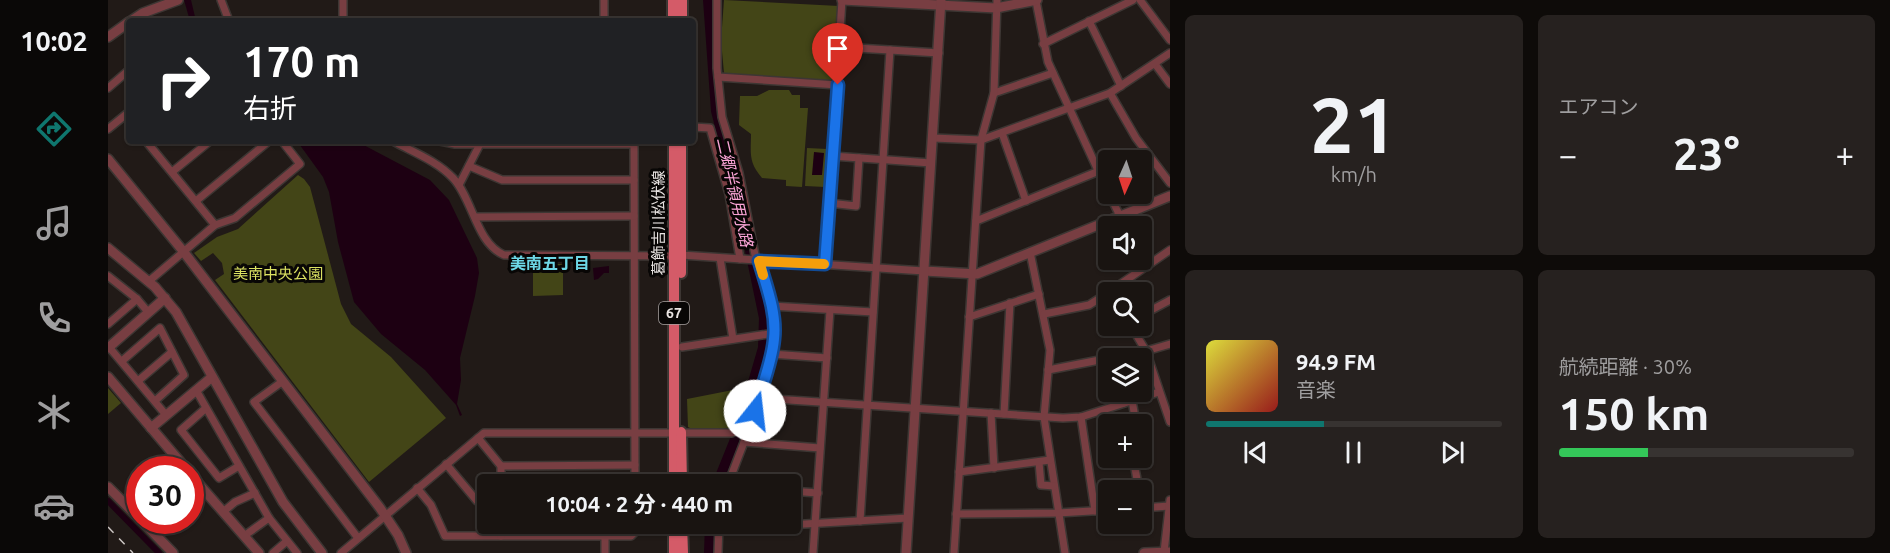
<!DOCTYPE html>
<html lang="ja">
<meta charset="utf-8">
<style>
body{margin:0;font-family:Ubuntu,"Noto Sans JP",sans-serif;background:#26211f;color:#f1f3f6;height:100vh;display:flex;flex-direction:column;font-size:22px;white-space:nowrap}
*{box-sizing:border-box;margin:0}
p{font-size:20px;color:#9f9e9f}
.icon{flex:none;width:33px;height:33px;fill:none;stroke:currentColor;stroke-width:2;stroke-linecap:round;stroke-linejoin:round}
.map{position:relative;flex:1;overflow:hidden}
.sheet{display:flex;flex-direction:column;gap:15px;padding:15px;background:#0e0b09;width:720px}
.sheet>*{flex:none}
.guide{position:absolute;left:18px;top:18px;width:570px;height:126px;border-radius:6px;box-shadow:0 2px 4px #0004,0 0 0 2px #373331;background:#202124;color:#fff;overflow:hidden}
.needle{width:39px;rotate:183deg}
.tools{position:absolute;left:990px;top:150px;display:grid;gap:12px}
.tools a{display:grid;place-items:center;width:54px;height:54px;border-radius:6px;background:#191411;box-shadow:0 2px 4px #0004,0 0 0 2px #373331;font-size:30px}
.speed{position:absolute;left:18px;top:456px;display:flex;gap:12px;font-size:30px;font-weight:700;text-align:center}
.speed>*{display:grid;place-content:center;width:78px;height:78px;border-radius:50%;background:#191411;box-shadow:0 2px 4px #0004,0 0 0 2px #373331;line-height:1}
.speed .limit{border:9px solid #d22;background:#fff;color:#111}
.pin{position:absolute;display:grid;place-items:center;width:51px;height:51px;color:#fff;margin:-62px -26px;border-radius:50% 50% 50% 0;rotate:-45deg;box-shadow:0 0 6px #0007}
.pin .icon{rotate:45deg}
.me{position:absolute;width:66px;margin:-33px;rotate:16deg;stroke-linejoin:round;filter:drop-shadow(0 0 4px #0008)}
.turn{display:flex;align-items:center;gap:21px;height:126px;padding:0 18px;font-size:27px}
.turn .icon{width:78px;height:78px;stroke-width:2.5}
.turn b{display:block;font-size:42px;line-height:51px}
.big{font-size:45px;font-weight:700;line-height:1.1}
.sheet .widget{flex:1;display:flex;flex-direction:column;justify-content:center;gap:9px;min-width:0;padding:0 21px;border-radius:9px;background:#26211f}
.sheet .dial{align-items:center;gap:0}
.dial b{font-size:78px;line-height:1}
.song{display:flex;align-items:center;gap:18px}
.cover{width:72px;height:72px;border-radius:9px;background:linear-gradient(135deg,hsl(60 70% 55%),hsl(0 70% 35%))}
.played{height:6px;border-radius:3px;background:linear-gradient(90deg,#0f766e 40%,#373331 40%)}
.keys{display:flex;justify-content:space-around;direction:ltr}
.heat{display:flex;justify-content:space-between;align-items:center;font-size:33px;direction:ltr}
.charge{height:9px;border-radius:4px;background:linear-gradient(90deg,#34c759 30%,#373331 0)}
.sheet .tiles{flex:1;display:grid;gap:15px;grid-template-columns:repeat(2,1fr)}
.trip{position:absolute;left:369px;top:474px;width:324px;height:60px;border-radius:6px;background:#191411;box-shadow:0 2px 4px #0004,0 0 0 2px #373331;font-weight:700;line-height:60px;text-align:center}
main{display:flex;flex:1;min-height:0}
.tab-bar{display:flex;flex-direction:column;width:108px;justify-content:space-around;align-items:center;background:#0a0807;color:#9f9e9f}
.tab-bar .icon{width:42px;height:42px}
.tab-bar .active{color:#0f766e}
.tab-bar b{font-size:27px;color:#f1f3f6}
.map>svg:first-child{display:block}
</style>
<main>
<nav class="tab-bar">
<b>10:02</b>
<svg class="icon active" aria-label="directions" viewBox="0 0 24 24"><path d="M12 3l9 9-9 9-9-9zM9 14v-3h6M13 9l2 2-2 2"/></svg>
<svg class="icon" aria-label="music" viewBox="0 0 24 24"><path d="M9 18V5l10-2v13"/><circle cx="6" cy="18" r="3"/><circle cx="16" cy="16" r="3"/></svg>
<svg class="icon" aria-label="phone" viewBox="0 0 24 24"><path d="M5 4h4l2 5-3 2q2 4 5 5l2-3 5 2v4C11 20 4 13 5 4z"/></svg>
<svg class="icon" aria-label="climate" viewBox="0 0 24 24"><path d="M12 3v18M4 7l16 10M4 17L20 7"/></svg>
<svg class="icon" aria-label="car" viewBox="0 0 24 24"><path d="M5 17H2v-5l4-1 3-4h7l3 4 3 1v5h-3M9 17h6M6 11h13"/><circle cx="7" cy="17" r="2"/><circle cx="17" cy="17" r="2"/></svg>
</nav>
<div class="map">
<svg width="1062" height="553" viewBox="0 0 1062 553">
<rect width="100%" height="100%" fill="#211a17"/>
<g fill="#434517">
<polygon points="616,0 731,6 727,82 616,73 613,41"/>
<path d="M661 90H681L684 95H692V108H700L694 187 678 186V180L654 178C640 162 643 153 643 134L631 125 632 96H649Z"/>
<polygon points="699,148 719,149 717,187 697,186"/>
<polygon points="190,175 196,179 202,187 233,304 243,324 283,357 338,418 261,482 107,280 116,274 114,263 105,253 93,261 86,253 109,237 130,229"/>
<polygon points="425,264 455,264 455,295 425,296"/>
<polygon points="0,388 13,403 0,414"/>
<polygon points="635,388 623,430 584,429 580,427 579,399"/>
</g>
<g fill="#1d0012">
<polygon points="76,0 83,0 88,21 82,21"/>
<polygon points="189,141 248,141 322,180 341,200 369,258 371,273 367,296 352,358 353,380 349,404 354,415 352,416 348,405 317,370 273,334 246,302 230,242 221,192 215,177"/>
<polygon points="706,152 716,153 714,175 704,175"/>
<polygon points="501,266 501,273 496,273 490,279 486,280 485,268"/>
</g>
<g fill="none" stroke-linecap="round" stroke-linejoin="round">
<polyline stroke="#1d0012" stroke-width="6" points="0,501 51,553"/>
<g stroke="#1d0012" stroke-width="10">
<polyline points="600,0 608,111 633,207 656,318 655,348 632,427 609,484"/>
<polyline points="601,553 602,524"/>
</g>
<g stroke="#3d3633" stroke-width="10">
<g id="minor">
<polyline points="113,0 121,21"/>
<polyline points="235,0 235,21"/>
<polyline points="609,0 609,68 614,117 631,173 648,260"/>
<polyline points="1032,0 1062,40"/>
<polyline points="928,1 940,62 1000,192"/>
<polyline points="496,21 496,0"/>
<polyline points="981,21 1013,86"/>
<polyline points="935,44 1025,0"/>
<polyline points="732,47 831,53"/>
<polyline points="1047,64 1062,84"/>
<polyline points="610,77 730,85"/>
<polyline points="0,88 21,70"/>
<polyline points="886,93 945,73"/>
<polyline points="1002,93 1028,138 1062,183"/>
<polyline points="585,127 602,128 621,194 632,259"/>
<polyline points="0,129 21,112"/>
<polyline points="894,133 918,201"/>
<polyline points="825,138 873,140 1002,93 1062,53"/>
<polyline points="38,141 107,225"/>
<path d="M285 141C305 152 329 161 345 178 365 199 368 243 396 255L566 256"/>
<polyline points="332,141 347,144 372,144 372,141"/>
<polyline points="526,141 527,484"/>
<polyline points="724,156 823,163"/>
<polyline points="361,166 394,180 526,180"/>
<polyline points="64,172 102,141"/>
<polyline points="351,185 372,144 526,144"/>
<polyline points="1001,194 1012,216"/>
<polyline points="88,201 161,141"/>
<polyline points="721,203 748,206 751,158"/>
<polyline points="367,217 526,216"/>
<polyline points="868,221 991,171"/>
<polyline points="922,252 942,350 936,417 957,553"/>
<polyline points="573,255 816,271"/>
<polyline points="612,258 625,339"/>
<polyline points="717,264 734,0"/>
<polyline points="0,276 29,299 40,312"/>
<polyline points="40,282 107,225 127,218 192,164 174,141"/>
<polyline points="1001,292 1062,250"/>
<polyline points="663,306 765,312"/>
<polyline points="936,314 981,305 1000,293"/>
<polyline points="1034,315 1062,300"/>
<polyline points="861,317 931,294"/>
<polyline points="0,324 29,299"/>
<polyline points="1023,326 1038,351 1062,422"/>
<polyline points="1,347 58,415"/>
<polyline points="574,347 667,333"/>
<polyline points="663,354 719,358"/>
<polyline points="14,361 52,328 76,375 47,401"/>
<polyline points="940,370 1038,351 1062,344"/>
<polyline points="30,381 64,352"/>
<polyline points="175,381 146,402 250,538"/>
<polyline points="88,390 161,518 189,553"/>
<polyline points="1012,392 1016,403"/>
<polyline points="650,398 955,418 973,417 1051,392"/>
<polyline points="1024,400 1028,424"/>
<polyline points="98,408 73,430 111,478 131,466"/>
<polyline points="883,413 886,468"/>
<polyline points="896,414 902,303"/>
<polyline points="973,417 987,511"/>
<polyline points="573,433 624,433"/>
<polyline points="370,438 393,466 393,484"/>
<polyline points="636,442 712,448"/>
<polyline points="1027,458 1026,463 1031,490"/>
<polyline points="931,462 933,485 946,486"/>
<polyline points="338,464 369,501 380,501"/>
<polyline points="393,466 527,465"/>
<polyline points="851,472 942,460"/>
<polyline points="620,484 643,424 666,341 665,318 651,261"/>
<polyline points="309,488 323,505 337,536 523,536 527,532 527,524"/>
<polyline points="682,491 710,493"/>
<polyline points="1034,508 1061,506"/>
<polyline points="115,512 127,502 147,493"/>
<polyline points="848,514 950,513 1000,510"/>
<polyline points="752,521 782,50"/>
<polyline points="393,524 393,536"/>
<polyline points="610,529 800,518"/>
<polyline points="136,536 161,518"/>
<polyline points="1056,552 1062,500"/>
<polyline points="165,553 179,541"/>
<polyline points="233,553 376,433 566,433"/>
<polyline points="497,553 497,536"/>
<polyline points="610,553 611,524"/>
<polyline points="705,553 722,310"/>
<polyline points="846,553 873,140 886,93 889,0"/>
</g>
</g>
<g stroke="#3d3633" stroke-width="12">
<g id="tertiary">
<polyline points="734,0 888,8 929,0"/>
<polyline points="23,21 35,13 70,0"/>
<polyline points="0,37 21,22"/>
<polyline points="0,159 75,251 272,508 290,535 298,553"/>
<polyline points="0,248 47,287 68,312 175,502 214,553"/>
<polyline points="816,271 869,274 1062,196"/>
<polyline points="0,348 57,298"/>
<polyline points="0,377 79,470"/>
<polyline points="43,428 104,377"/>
<polyline points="82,474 151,553"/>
<polyline points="0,487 32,519"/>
<polyline points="33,520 65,553"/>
<polyline points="798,553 833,0"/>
<polyline points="1036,553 1062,552"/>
</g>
</g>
<g stroke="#3d3633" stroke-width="14">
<g id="primary">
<polyline points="565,0 565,21"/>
<polyline points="574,0 574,21"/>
<polyline points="566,141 566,484"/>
<polyline points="573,141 573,273"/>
<polyline points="573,432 574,484"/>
<polyline points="574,524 575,553"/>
<polyline points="566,553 566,524"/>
</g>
</g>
<use href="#minor" stroke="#783e42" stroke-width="7"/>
<use href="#tertiary" stroke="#783e42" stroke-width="9"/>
<use href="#primary" stroke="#d45b68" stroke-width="10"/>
<polyline stroke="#cdc7c5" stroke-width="1.5" stroke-dasharray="8 8" stroke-linecap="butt" points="0,527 25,553"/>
</g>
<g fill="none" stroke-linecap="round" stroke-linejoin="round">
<g stroke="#114b97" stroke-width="15">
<path id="route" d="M647 411C653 388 664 363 666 339 669 313 658 285 651 261L717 264 730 85"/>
</g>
<use href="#route" stroke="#1a73e8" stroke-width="10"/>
<polyline stroke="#f59e0b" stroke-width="10" points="655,275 651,261 716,264"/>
</g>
<g text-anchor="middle" stroke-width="6" stroke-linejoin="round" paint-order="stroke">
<rect fill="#080605" stroke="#a6a1a0" stroke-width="1.5" x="551" y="302" width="30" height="22" rx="4.5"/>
<g font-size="14" font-weight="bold" fill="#e9e4e2">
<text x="566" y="318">67</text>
</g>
<g font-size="15" fill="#e9e4e2" stroke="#080605">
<text transform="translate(551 223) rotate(-90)" y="5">葛飾吉川松伏線</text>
</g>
<g font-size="15" fill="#dbe162" stroke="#080605">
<text x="170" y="279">美南中央公園</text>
</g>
<g font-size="16" font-style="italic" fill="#faa4d6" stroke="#080605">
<text transform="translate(627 192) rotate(77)" y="6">二郷半領用水路</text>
</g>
<g font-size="16" font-weight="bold" fill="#6dd7e6" stroke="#080605">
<text x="442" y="269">美南五丁目</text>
</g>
</g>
</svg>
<div class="tools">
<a><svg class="needle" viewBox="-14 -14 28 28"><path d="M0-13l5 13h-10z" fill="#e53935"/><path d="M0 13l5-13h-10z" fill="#9f9e9f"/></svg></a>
<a><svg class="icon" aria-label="sound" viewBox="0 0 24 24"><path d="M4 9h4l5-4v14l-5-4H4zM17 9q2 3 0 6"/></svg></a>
<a><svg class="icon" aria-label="search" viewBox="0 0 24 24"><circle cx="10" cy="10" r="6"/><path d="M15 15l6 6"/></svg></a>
<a><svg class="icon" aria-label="layers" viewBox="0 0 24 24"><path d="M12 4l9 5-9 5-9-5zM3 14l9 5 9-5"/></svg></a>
<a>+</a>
<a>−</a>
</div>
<div class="speed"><div class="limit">30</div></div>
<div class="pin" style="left:730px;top:85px;background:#d93025"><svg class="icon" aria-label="arrive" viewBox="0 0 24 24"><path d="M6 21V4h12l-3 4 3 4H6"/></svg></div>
<svg class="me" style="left:647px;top:411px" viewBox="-20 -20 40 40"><circle r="19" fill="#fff"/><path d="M0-13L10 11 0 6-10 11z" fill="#1a73e8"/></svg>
<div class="trip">10:04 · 2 分 · 440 m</div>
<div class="guide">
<div class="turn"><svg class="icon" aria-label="right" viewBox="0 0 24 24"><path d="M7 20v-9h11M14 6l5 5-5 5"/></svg><div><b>170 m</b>右折</div></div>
</div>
</div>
<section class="sheet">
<div class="tiles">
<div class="widget dial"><b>21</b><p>km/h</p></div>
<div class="widget"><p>エアコン</p>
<div class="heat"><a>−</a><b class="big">23°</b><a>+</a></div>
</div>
<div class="widget">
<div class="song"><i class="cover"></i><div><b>94.9 FM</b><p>音楽</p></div></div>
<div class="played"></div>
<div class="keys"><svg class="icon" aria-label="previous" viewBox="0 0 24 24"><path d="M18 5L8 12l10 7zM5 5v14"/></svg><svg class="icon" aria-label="pause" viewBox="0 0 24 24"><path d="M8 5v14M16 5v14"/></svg><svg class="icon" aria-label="next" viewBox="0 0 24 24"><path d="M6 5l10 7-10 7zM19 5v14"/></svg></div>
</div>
<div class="widget"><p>航続距離 · 30%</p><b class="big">150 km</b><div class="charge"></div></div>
</div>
</section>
</main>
